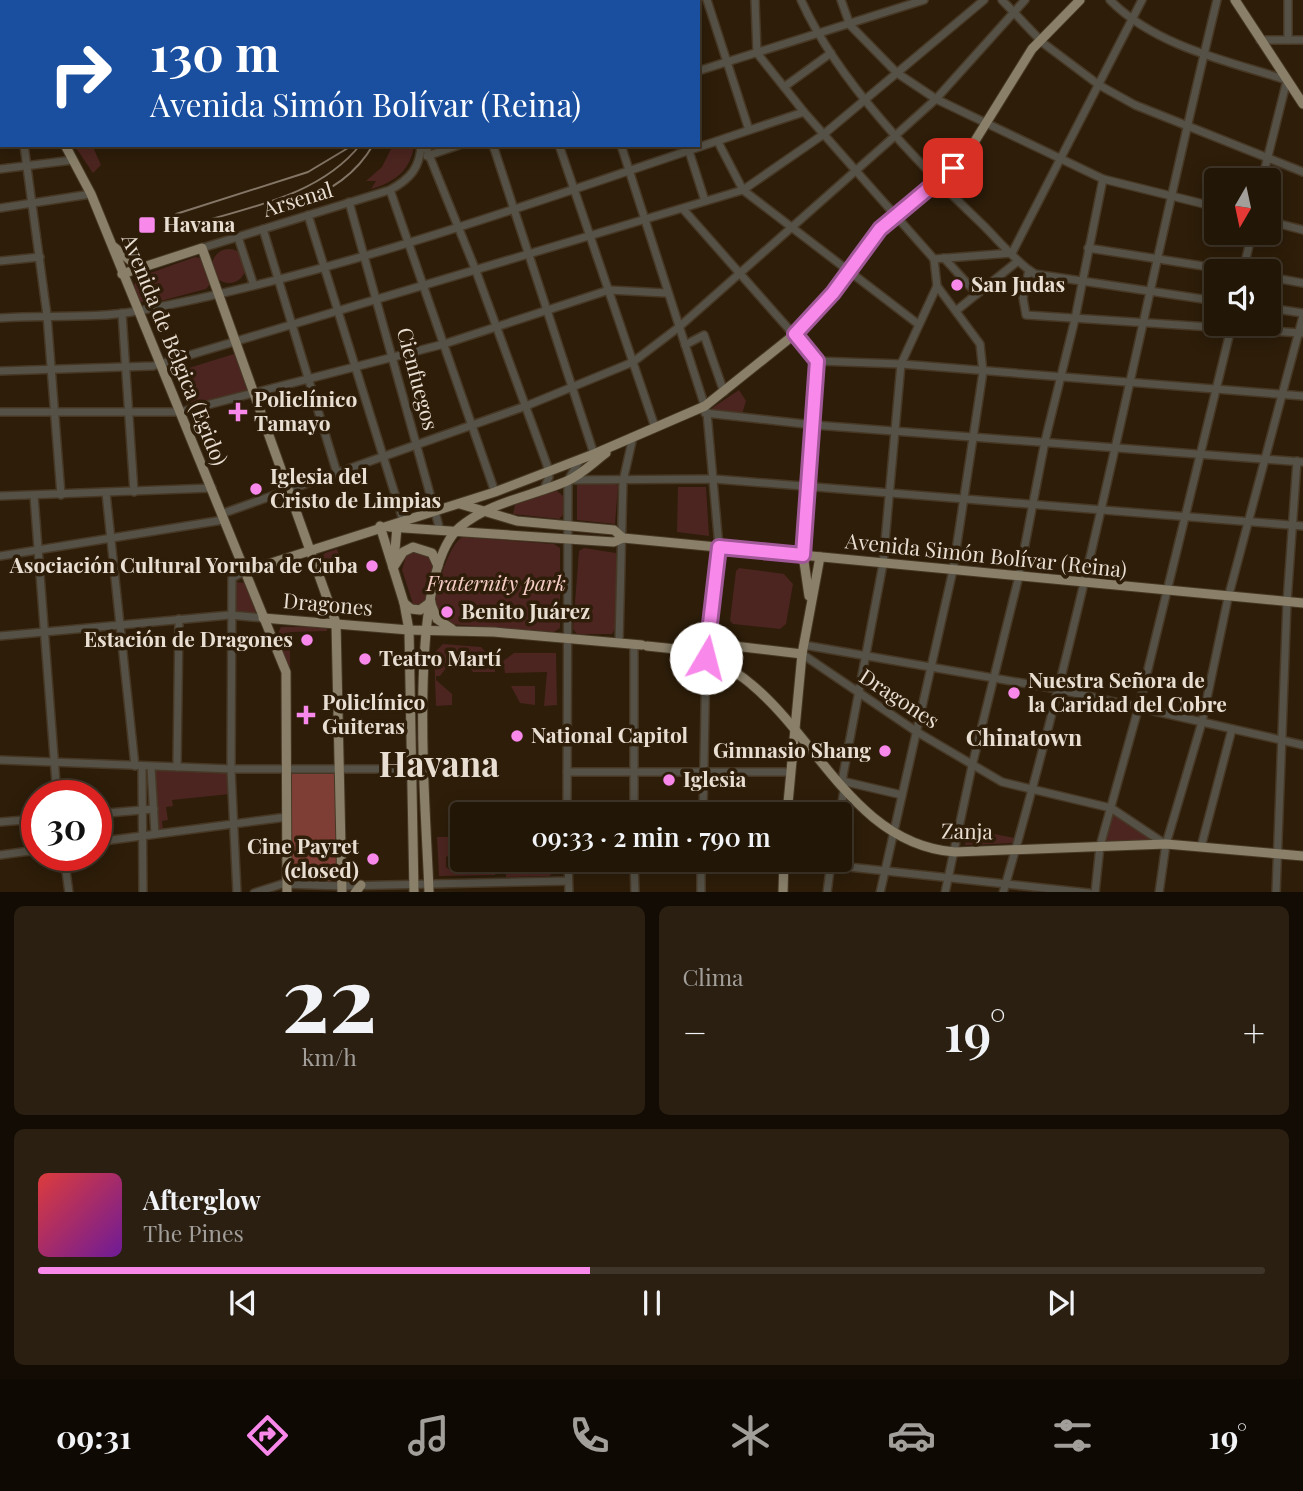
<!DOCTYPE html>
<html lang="es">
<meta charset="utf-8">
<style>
body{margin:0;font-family:"Playfair Display",serif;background:#2a1f11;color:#f1f3f6;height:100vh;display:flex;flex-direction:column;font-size:26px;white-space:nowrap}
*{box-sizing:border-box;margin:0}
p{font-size:23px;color:#a29f9b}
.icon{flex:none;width:38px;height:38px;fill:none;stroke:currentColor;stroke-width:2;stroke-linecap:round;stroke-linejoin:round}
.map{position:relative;height:892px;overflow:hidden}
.sheet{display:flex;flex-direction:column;gap:14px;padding:14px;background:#130c04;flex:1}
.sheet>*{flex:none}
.top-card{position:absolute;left:0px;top:0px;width:700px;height:147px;box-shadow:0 4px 18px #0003,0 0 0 2px #3f3528;background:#1a4fa0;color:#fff;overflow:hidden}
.needle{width:46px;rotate:189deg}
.controls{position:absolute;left:1204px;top:168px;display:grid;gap:14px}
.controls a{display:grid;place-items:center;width:77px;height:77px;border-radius:7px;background:#221607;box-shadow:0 4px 18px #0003,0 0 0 2px #3f3528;font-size:35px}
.speed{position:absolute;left:21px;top:780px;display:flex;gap:14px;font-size:35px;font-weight:700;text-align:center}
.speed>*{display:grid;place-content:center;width:91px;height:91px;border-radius:50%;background:#221607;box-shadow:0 4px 18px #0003,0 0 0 2px #3f3528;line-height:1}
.speed .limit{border:10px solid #d22;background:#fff;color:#111}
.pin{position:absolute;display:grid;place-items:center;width:60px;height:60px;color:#fff;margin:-30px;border-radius:14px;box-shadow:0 4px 10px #0006}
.me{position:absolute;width:77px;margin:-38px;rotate:8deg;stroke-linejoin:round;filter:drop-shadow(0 0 5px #0008)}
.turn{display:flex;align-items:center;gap:24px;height:147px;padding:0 35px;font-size:32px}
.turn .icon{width:91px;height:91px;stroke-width:2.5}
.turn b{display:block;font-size:49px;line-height:60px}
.big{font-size:52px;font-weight:600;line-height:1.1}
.sheet .widget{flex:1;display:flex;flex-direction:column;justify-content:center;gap:10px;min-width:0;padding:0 24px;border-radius:10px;background:#2a1f11}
.sheet .dial{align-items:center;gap:0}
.dial b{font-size:91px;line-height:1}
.song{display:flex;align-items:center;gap:21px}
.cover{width:84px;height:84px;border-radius:10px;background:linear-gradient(135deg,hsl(0 70% 55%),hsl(280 70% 35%))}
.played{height:7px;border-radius:4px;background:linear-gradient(90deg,#f888ea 45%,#3f3528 45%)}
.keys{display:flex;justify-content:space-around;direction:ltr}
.heat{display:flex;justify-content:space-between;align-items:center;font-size:38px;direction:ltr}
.sheet .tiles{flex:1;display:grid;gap:14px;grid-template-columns:1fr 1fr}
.widget:last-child{grid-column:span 2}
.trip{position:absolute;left:450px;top:802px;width:402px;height:70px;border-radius:7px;background:#221607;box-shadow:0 4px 18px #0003,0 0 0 2px #3f3528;font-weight:600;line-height:70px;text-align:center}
.tab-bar{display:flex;height:112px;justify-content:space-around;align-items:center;background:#0e0903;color:#a29f9b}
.tab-bar .icon{width:49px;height:49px}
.tab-bar .on{color:#f888ea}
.tab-bar b{font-size:32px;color:#f1f3f6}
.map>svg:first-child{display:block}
</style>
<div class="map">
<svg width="1303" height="893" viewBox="0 0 1303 893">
<rect width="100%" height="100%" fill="#2d1d09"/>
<g fill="#4c2520">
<polygon points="74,145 92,145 101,165 93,173"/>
<path d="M393 145H414C411 171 393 183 371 189L376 181H366L382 167Z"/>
<circle cx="229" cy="266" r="17"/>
<polygon points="195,257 201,258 211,283 206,289 149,304 139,301 134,285 139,277"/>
<polygon points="237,353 249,389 188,409 176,372"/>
<polygon points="739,390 746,401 742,414 714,412 712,408"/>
<polygon points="614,482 618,486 615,524 577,520 577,485"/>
<polygon points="678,487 706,487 709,536 677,532"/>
<polygon points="556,490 563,496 563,515 559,519 513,514 515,505"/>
<path d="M463 537 554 544 560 548V628L554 632 448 624C442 619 435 616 435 607 434 592 450 541 463 537Z"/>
<polygon points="584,548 616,553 617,625 612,634 577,634 573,629 579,551"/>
<polygon points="337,549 343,565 323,572 321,558 325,553"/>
<polygon points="416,551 428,554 435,566 425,603 421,607 413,604 402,570 406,556"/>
<polygon points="739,568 784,574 793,584 786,624 780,629 733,624 730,621 736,571"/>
<polygon points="235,582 245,583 256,612 253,613 235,611"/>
<polygon points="281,627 327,627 327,631 290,632 290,670 288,670 278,633"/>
<polygon points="443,644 481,647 495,662 495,672 473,672 464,660 452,660 440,676 436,676 436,680 452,694 452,705 436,706 434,653"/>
<polygon points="514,653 556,653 557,705 544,706 547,672 505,673 503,661"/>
<polygon points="511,686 535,686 535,705 520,703"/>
<polygon points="154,770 229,770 230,794 172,800 173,806 166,807 168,820 162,821 163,830 158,831"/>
<polygon points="1111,808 1166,844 1100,846"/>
<polygon points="968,829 1015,838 1014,843 965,845"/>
<polygon points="437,837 453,837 453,853 446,857 446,867 450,870 495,868 495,875 439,876"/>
<polygon points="551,859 557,859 557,870 549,876 506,877 506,871 550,870"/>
</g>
<polygon fill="#7e3e35" points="289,772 339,773 340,883 290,882"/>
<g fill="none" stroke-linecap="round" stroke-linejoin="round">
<g stroke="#473825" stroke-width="10">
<g id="minor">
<polyline points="370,0 371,2"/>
<polyline points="442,0 443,2"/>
<polyline points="508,0 508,2"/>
<polyline points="572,0 572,2"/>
<polyline points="637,0 637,2"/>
<polyline points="707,0 749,130"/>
<polyline points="755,0 757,53 804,112 934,259 937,286 980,344 983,372 953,570 880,893"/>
<path d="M801 0C838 82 918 163 983 225 998 240 1012 257 1029 270L1035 274 1216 301"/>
<polyline points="841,0 850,25 897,73 936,99 1103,179 1216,207"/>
<polyline points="1002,0 1043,43 1099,85 1135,105 1303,172"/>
<path d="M1110 0C1155 46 1227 61 1287 80L1262 180"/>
<polyline points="498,2 503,0"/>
<polyline points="687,2 693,0"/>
<polyline points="1260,40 1303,40"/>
<polyline points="1288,40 1288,0"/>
<polyline points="698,71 924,0"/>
<polyline points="784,87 831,53"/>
<polyline points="718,142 743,190 918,324"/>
<polyline points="24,145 47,315 61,495"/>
<polyline points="425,145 476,271 547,465 549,477 544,489"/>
<polyline points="493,145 594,454"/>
<polyline points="559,145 655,427"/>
<polyline points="621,145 707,413 719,547 706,658 703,814"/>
<polyline points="687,145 705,201"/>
<polyline points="427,156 459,145"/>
<polyline points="0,169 73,160"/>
<polyline points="390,190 495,492"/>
<polyline points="349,202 440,530"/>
<polyline points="0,208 91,194"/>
<polyline points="683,209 817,361 803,555"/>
<polyline points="308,215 403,520"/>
<polyline points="1269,221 1303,230"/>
<polyline points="263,229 337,473"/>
<polyline points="238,237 253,283"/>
<path d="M202 248 390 190C410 179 420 168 421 145"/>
<polyline points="1088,248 1235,271"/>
<polyline points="944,258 977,294"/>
<polyline points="934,259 1012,253 1142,0"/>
<polyline points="0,261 40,257"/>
<polyline points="1029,270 1023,298 1026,315 1302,333"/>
<polyline points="1243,271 1252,233"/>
<polyline points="1269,277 1303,283"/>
<polyline points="1269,308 1303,313"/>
<polyline points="957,310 1018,261"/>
<polyline points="122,313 134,492"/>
<path d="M0 318C45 315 94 319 138 311 367 268 583 184 804 112"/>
<polyline points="685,345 704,335 724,392"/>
<polyline points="817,361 901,364 1303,396"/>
<polyline points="0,371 153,366 743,190 824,134 984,0"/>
<polyline points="0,412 180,412 444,344 609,290 666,293"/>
<polyline points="705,413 814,425 1303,462"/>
<polyline points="568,480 714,479 1303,526"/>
<polyline points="106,493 135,766"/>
<polyline points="0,496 212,488"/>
<polyline points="34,496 57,796"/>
<polyline points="221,514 526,406 633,362 679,327 896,135 936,99 1025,0"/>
<polyline points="0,556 223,520"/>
<polyline points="0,636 230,615 263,618"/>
<polyline points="619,643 623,481 633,437"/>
<polyline points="804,645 1057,689 1303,745"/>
<polyline points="802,654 917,732 1002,782 1111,808 1165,844"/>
<polyline points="0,760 231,769 418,769"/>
<polyline points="142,766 143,893"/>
<polyline points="151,767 155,834"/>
<polyline points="177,767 179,619"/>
<polyline points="567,772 789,772"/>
<polyline points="842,781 902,795"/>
<polyline points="841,786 883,564 901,364 937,286"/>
<polyline points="96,814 154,809"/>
<polyline points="567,814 568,480 580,460"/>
<polyline points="634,814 634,644"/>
<polyline points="840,814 844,790"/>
<polyline points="0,822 37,819"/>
<polyline points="96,842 287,817"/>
<polyline points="1201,847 1232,729"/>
<polyline points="0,855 37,850"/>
<polyline points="64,856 69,893"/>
<polyline points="568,859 569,893"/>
<polyline points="634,859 635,893"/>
<polyline points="568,868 784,860 1089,893"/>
<polyline points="237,893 231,770 232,578 243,572"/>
<polyline points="254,893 282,884 342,886 568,881"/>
<polyline points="701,893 701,860"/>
<polyline points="827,893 831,862"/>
<polyline points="945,893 972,766 1019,576 1045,441 1075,319 1103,179"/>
<path d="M1003 893C1089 599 1145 297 1217 0"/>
<polyline points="1095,893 1100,846 1139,706 1232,324"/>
<polyline points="1159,893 1166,844 1202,722 1228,598 1303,316"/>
<polyline points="1276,893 1287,602 1297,461"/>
</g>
</g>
<g stroke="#473825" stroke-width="11">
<g id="major">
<polyline points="1235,0 1303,104"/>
<polyline points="40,2 41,0"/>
<polyline points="61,2 62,0"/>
<polyline points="0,25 2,25"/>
<polyline points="0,75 2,76"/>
<polyline points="65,145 91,194 286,672 287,893"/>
<polyline points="114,247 131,261 143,266"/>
<polyline points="122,274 202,248 336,623 342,893"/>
<polyline points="460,504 517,521 614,530 623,538"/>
<polyline points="380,526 404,603 409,630 414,893"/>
<polyline points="389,527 614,542 623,538 1303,603"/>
<polyline points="803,555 809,596"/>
<polyline points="394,561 397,527"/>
<polyline points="393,568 403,552 413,547 432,553 438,566"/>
<polyline points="243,572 495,492 594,454 705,406 795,334 833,293 880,229 965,157 1032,49 1080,0"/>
<polyline points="404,603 411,609 420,610 431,602"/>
<polyline points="431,604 437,619 452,629"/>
<polyline points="263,618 409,630 494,632 642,645"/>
<polyline points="647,646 685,650 708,643 802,654"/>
<path d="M685 650C707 658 733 668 751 684 818 739 857 845 955 852L1166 844 1303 856"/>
<polyline points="787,814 802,654 820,557"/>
<polyline points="355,893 361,885"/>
<path d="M429 893C427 819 404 574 460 527 490 502 532 496 567 481 581 475 594 462 606 453"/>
<polyline points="783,893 784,859"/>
</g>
</g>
<use href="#minor" stroke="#555146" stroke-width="7"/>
<use href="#major" stroke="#8a806a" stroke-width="9"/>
<g stroke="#847666" stroke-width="2">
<polyline points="358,0 358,2"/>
<path d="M300 201C330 192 357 173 373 145"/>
<polyline points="176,214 308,172 348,148"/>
<path d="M181 228C243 208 318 198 360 145"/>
</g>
</g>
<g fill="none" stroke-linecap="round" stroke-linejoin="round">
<g stroke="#a15898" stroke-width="18">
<polyline id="route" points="706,658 719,547 803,555 817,361 795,334 833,293 880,229 953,168"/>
</g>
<use href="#route" stroke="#f888ea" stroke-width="12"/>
</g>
<g fill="#f888ea" stroke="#2d1d09" stroke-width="2.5">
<rect x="138" y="216" width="18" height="18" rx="3.5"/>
<circle cx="957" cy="285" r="7"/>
<path d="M234.5 401.5h7v7h7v7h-7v7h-7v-7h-7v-7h7z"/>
<circle cx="256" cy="489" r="7"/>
<circle cx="372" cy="566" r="7"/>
<circle cx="447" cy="612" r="7"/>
<circle cx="307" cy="640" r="7"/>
<circle cx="365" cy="659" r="7"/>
<circle cx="1014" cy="693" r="7"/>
<path d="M302.5 704.5h7v7h7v7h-7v7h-7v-7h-7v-7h7z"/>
<circle cx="517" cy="736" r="7"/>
<circle cx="885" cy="751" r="7"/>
<circle cx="669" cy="780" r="7"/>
<circle cx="373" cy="859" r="7"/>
</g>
<g text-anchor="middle" stroke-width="7" stroke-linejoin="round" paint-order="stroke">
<g font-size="21" fill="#e9ded2" stroke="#2d1d09">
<text transform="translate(298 200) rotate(-17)" y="7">Arsenal</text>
<text transform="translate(174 350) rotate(68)" y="7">Avenida de Bélgica (Egido)</text>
<text transform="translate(417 379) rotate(75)" y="7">Cienfuegos</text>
<text transform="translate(986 556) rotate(6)" y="7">Avenida Simón Bolívar (Reina)</text>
<text transform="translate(328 605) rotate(5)" y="7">Dragones</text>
<text transform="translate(899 699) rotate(33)" y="7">Dragones</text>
<text transform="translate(967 832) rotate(1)" y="7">Zanja</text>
</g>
<g font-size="21" font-weight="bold" fill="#e9ded2" stroke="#2d1d09" text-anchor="start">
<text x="163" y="232">Havana</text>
<text x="971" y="292">San Judas</text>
<text x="254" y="407">Policlínico<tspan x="254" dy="24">Tamayo</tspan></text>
<text x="270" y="484">Iglesia del<tspan x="270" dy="24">Cristo de Limpias</tspan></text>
<text x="358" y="573" text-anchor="end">Asociación Cultural Yoruba de Cuba</text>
<text x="461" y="619">Benito Juárez</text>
<text x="293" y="647" text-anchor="end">Estación de Dragones</text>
<text x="379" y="666">Teatro Martí</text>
<text x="1028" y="688">Nuestra Señora de<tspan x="1028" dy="24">la Caridad del Cobre</tspan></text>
<text x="322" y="710">Policlínico<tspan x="322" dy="24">Guiteras</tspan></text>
<text x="531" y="743">National Capitol</text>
<text x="871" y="758" text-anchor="end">Gimnasio Shang</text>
<text x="683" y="787">Iglesia</text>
<text x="359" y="854" text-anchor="end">Cine Payret<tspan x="359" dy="24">(closed)</tspan></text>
</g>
<g font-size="21" font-style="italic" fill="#f6cdc6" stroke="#2d1d09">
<text x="496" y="591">Fraternity park</text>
</g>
<g font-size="23" font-weight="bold" fill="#e9ded2" stroke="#2d1d09">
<text x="1024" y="746">Chinatown</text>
</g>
<g font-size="35" font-weight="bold" fill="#e9ded2" stroke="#2d1d09">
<text x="439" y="777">Havana</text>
</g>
</g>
</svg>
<div class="controls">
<a><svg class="needle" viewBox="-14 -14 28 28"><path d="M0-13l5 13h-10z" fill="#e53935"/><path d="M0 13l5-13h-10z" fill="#a29f9b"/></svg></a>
<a><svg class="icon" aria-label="sound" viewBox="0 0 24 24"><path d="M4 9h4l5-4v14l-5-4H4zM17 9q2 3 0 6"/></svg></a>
</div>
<div class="speed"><div class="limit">30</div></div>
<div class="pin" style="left:953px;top:168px;background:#d93025"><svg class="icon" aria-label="arrive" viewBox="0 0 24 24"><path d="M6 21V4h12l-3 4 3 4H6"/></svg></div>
<svg class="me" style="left:706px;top:658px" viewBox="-20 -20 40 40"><circle r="19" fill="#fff"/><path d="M0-13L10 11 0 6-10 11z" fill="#f888ea"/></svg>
<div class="trip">09:33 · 2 min · 790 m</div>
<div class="top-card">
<div class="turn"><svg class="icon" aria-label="right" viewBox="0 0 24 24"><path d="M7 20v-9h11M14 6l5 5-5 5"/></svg><div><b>130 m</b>Avenida Simón Bolívar (Reina)</div></div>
</div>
</div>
<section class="sheet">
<div class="tiles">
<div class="widget dial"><b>22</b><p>km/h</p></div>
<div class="widget"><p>Clima</p>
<div class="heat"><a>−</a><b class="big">19°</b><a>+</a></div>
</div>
<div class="widget">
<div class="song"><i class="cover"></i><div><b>Afterglow</b><p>The Pines</p></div></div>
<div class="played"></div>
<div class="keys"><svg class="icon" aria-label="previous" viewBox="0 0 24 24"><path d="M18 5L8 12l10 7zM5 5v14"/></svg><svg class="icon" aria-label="pause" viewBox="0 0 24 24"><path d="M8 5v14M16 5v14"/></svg><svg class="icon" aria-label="next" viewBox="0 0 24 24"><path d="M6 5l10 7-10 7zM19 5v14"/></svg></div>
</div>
</div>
</section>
<nav class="tab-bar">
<b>09:31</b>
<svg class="icon on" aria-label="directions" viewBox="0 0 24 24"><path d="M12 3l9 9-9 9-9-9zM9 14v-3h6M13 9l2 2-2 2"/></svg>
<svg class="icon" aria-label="music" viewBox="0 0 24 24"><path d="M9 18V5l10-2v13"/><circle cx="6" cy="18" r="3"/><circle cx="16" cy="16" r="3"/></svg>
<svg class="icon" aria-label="phone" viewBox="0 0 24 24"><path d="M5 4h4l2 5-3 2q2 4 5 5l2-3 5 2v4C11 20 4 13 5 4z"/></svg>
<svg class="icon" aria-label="climate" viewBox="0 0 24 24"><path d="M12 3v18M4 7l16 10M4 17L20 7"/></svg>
<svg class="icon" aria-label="car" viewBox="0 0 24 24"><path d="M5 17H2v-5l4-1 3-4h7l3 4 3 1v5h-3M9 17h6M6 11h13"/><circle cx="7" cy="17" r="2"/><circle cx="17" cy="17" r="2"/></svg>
<svg class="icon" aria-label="filters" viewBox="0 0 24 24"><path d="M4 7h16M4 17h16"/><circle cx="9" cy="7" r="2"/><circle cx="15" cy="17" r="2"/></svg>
<b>19°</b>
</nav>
